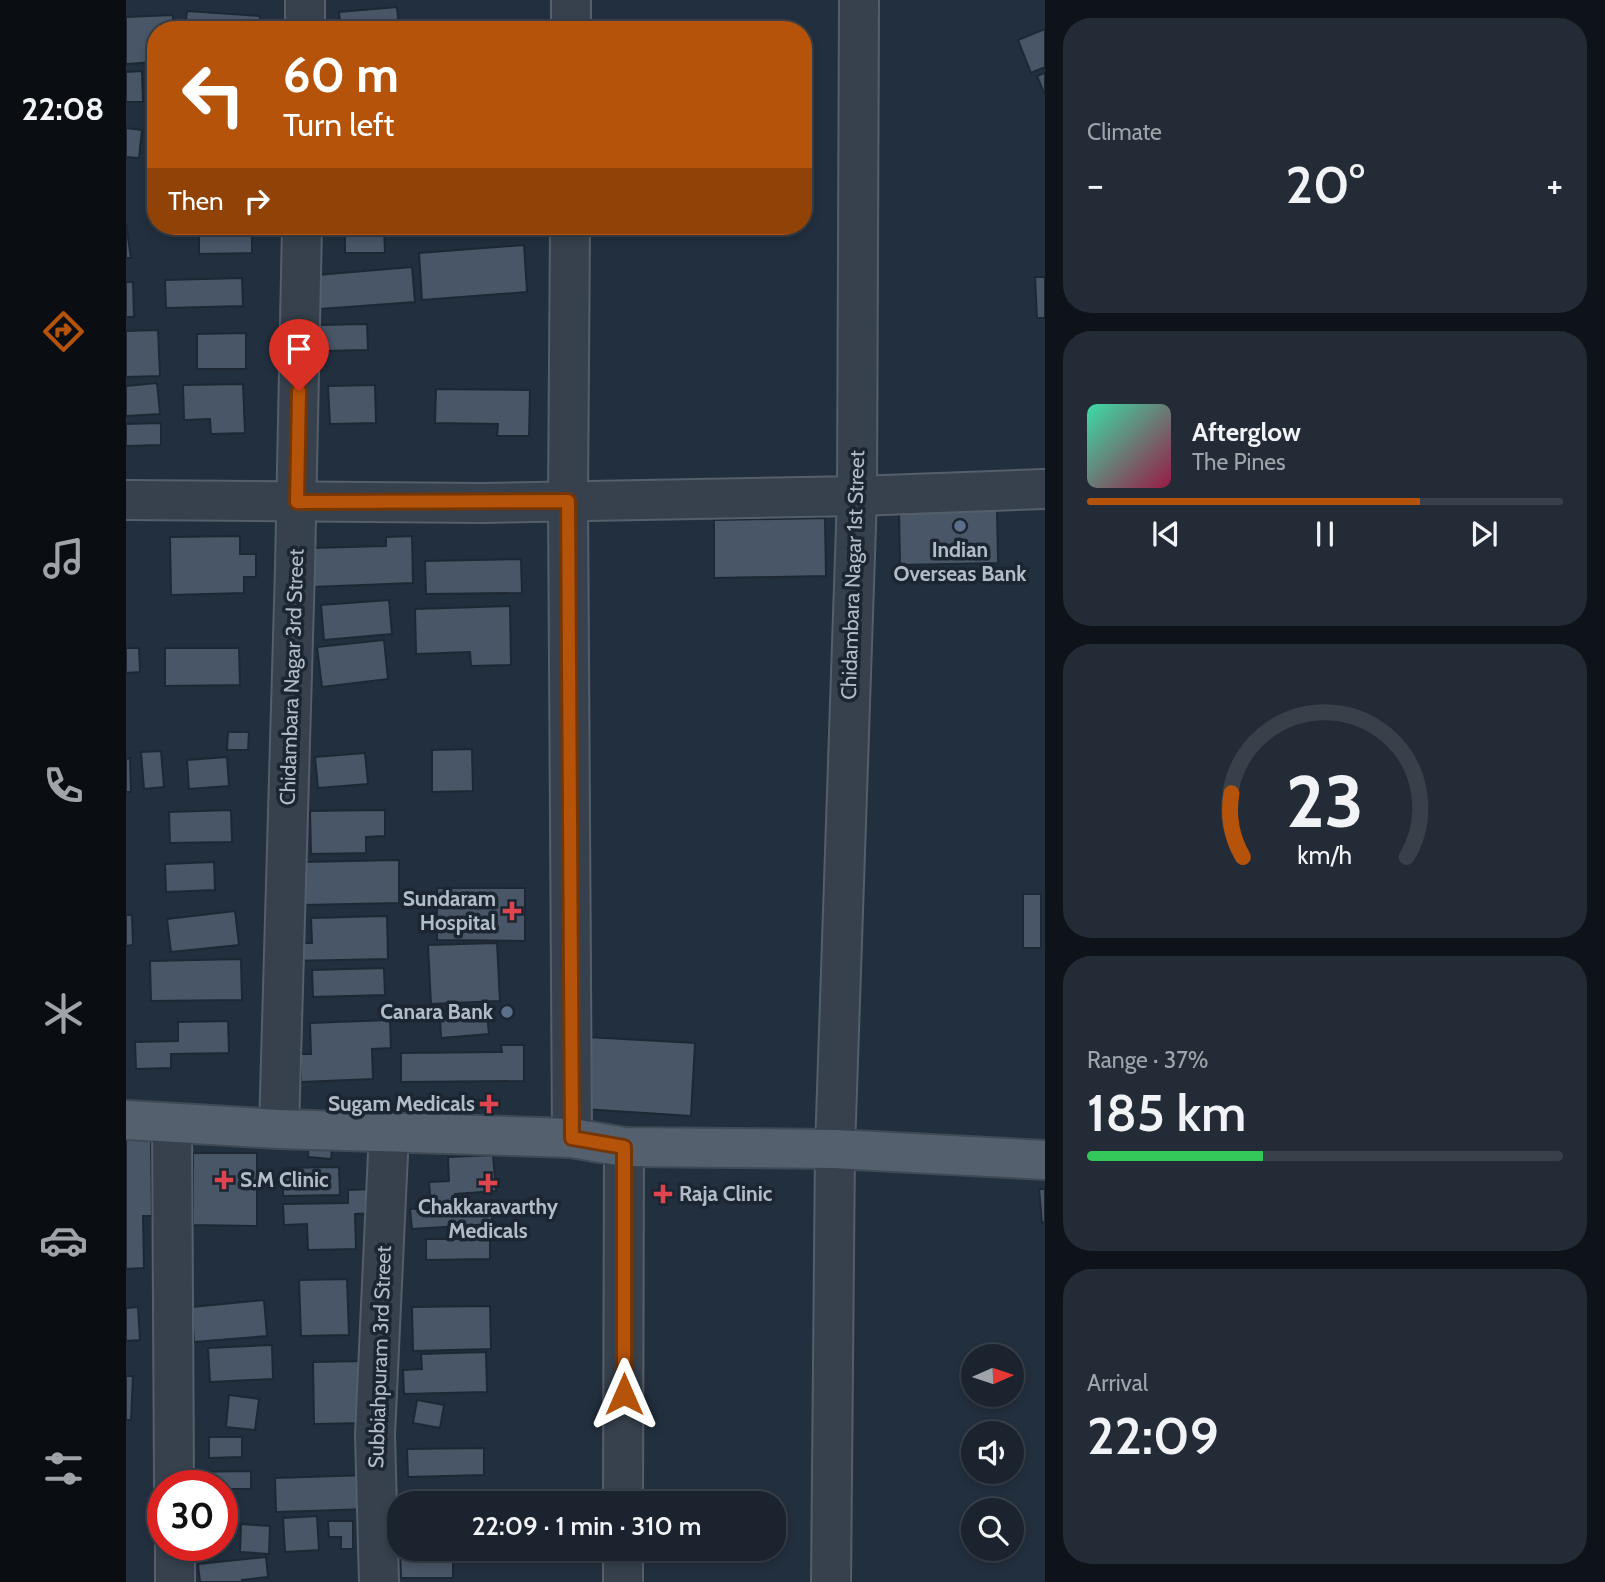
<!DOCTYPE html>
<meta charset="utf-8">
<style>
body{margin:0;font-family:Cabin,sans-serif;background:#232b36;color:#f1f3f6;height:100vh;display:flex;flex-direction:column;font-size:26px;white-space:nowrap}
*{box-sizing:border-box;margin:0}
p{font-size:23px;color:#9fa4aa}
.icon{flex:none;width:38px;height:38px;fill:none;stroke:currentColor;stroke-width:2;stroke-linecap:round;stroke-linejoin:round}
.map{position:relative;flex:1;overflow:hidden}
.side{display:flex;flex-direction:column;gap:18px;padding:18px;background:#0e1319;width:560px}
.side>*{flex:none}
.hud{position:absolute;left:21px;top:21px;width:665px;height:214px;border-radius:28px;box-shadow:0 4px 10px #0003,0 0 0 2px #38404a;background:#b45309;color:#fff;overflow:hidden}
.needle{width:46px;rotate:87deg}
.controls{position:absolute;left:835px;top:1344px;display:grid;gap:14px}
.controls a{display:grid;place-items:center;width:63px;height:63px;border-radius:50%;background:#1a232e;box-shadow:0 4px 10px #0003,0 0 0 2px #38404a;font-size:35px}
.speed{position:absolute;left:21px;top:1470px;display:flex;gap:14px;font-size:35px;font-weight:700;text-align:center}
.speed>*{display:grid;place-content:center;width:91px;height:91px;border-radius:50%;background:#1a232e;box-shadow:0 4px 10px #0003,0 0 0 2px #38404a;line-height:1}
.speed .limit{border:10px solid #d22;background:#fff;color:#111}
.pin{position:absolute;display:grid;place-items:center;width:60px;height:60px;color:#fff;margin:-72px -30px;border-radius:50% 50% 50% 0;rotate:-45deg;box-shadow:0 0 7px #0007}
.pin .icon{rotate:45deg}
.me{position:absolute;width:77px;margin:-38px;rotate:0deg;stroke-linejoin:round;filter:drop-shadow(0 0 5px #0008)}
.turn{display:flex;align-items:center;gap:24px;height:147px;padding:0 21px;font-size:32px}
.turn .icon{width:91px;height:91px;stroke-width:2.5}
.turn b{display:block;font-size:49px;line-height:60px}
.then{display:flex;align-items:center;height:66px;padding:0 21px;background:#0003;gap:14px;font-size:26px}
.big{font-size:52px;font-weight:600;line-height:1.1}
.side .card{flex:1;display:flex;flex-direction:column;justify-content:center;gap:10px;min-width:0;padding:0 24px;border-radius:28px;background:#232b36}
.side .dial{align-items:center;gap:0}
.dial svg{height:182px;overflow:visible;fill:none;stroke:#38404a;stroke-width:7;stroke-linecap:round;text-anchor:middle}
.dial text{fill:#f1f3f6;stroke:none}
.song{display:flex;align-items:center;gap:21px}
.cover{width:84px;height:84px;border-radius:10px;background:linear-gradient(135deg,hsl(160 70% 55%),hsl(340 70% 35%))}
.played{height:7px;border-radius:4px;background:linear-gradient(90deg,#b45309 70%,#38404a 70%)}
.keys{display:flex;justify-content:space-around;direction:ltr}
.heat{display:flex;justify-content:space-between;align-items:center;font-size:38px;direction:ltr}
.charge{height:10px;border-radius:5px;background:linear-gradient(90deg,#34c759 37%,#38404a 0)}
.trip{position:absolute;left:261px;top:1491px;width:399px;height:70px;border-radius:28px;background:#1a232e;box-shadow:0 4px 10px #0003,0 0 0 2px #38404a;font-weight:600;line-height:70px;text-align:center}
main{display:flex;flex:1;min-height:0}
.tabs{display:flex;flex-direction:column;width:126px;justify-content:space-around;align-items:center;background:#0a0e12;color:#9fa4aa}
.tabs .icon{width:49px;height:49px}
.tabs .current{color:#b45309}
.tabs b{font-size:32px;color:#f1f3f6}
.map>svg:first-child{display:block}
</style>
<main>
<nav class="tabs">
<b>22:08</b>
<svg class="icon current" aria-label="directions" viewBox="0 0 24 24"><path d="M12 3l9 9-9 9-9-9zM9 14v-3h6M13 9l2 2-2 2"/></svg>
<svg class="icon" aria-label="music" viewBox="0 0 24 24"><path d="M9 18V5l10-2v13"/><circle cx="6" cy="18" r="3"/><circle cx="16" cy="16" r="3"/></svg>
<svg class="icon" aria-label="phone" viewBox="0 0 24 24"><path d="M5 4h4l2 5-3 2q2 4 5 5l2-3 5 2v4C11 20 4 13 5 4z"/></svg>
<svg class="icon" aria-label="climate" viewBox="0 0 24 24"><path d="M12 3v18M4 7l16 10M4 17L20 7"/></svg>
<svg class="icon" aria-label="car" viewBox="0 0 24 24"><path d="M5 17H2v-5l4-1 3-4h7l3 4 3 1v5h-3M9 17h6M6 11h13"/><circle cx="7" cy="17" r="2"/><circle cx="17" cy="17" r="2"/></svg>
<svg class="icon" aria-label="filters" viewBox="0 0 24 24"><path d="M4 7h16M4 17h16"/><circle cx="9" cy="7" r="2"/><circle cx="15" cy="17" r="2"/></svg>
</nav>
<div class="map">
<svg width="919" height="1582" viewBox="0 0 919 1582">
<rect width="100%" height="100%" fill="#222f3e"/>
<g fill="#485667" stroke="#1d2834" stroke-width="2">
<polygon points="271,7 273,30 215,30 213,12"/>
<polygon points="61,11 134,16 133,30 59,30"/>
<polygon points="47,15 47,30 30,30 30,62 0,64 0,17"/>
<polygon points="919,29 919,67 905,73 892,40"/>
<polygon points="16,71 17,102 0,102 0,72"/>
<polygon points="919,73 919,93 918,93 911,76"/>
<polygon points="0,128 16,130 13,158 0,157"/>
<polygon points="0,224 5,258 0,258"/>
<polygon points="73,226 126,226 126,253 73,254"/>
<polygon points="219,226 258,226 259,253 219,253"/>
<polygon points="310,226 404,226 404,233 311,235"/>
<polygon points="398,245 401,292 296,300 293,253"/>
<polygon points="286,267 289,302 194,309 191,275"/>
<polygon points="909,277 919,277 919,318 911,318"/>
<polygon points="116,278 117,306 40,308 39,280"/>
<polygon points="0,282 7,282 8,317 0,317"/>
<polygon points="241,324 242,350 194,351 194,325"/>
<polygon points="32,330 34,376 0,377 0,331"/>
<polygon points="120,333 120,369 71,369 71,334"/>
<polygon points="31,383 34,414 0,416 0,386"/>
<polygon points="117,384 119,433 85,434 84,419 58,420 57,385"/>
<polygon points="249,385 250,423 204,424 202,386"/>
<polygon points="310,389 404,390 403,436 371,436 372,424 309,423"/>
<polygon points="35,423 35,445 0,446 0,424"/>
<polygon points="871,507 872,563 774,565 773,510"/>
<polygon points="699,518 700,576 588,578 588,520"/>
<polygon points="114,536 114,554 130,554 130,577 118,577 118,593 45,595 44,537"/>
<polygon points="286,536 287,583 186,587 184,548 260,546 260,537"/>
<polygon points="395,559 396,593 300,594 299,561"/>
<polygon points="263,600 266,634 198,640 195,605"/>
<polygon points="384,606 385,665 345,666 344,652 290,654 289,609"/>
<polygon points="258,640 262,679 196,687 191,647"/>
<polygon points="0,648 13,648 14,672 0,673"/>
<polygon points="39,648 113,648 114,685 39,686"/>
<polygon points="102,732 123,732 122,750 101,750"/>
<polygon points="346,749 347,791 306,792 306,750"/>
<polygon points="35,751 38,787 18,789 15,752"/>
<polygon points="239,753 242,784 192,788 189,757"/>
<polygon points="101,757 103,786 63,789 61,760"/>
<polygon points="4,758 5,792 0,792 0,759"/>
<polygon points="105,810 106,842 44,843 43,812"/>
<polygon points="259,810 259,836 240,837 240,853 185,854 184,811"/>
<polygon points="273,860 273,903 177,905 177,862"/>
<polygon points="88,862 89,890 40,892 39,864"/>
<polygon points="311,888 399,888 399,941 311,940"/>
<rect x="897" y="894" width="18" height="54"/>
<polygon points="109,911 113,945 45,952 41,919"/>
<polygon points="0,915 6,915 7,945 0,946"/>
<polygon points="261,916 262,959 165,961 164,943 186,943 185,918"/>
<polygon points="371,943 374,1001 305,1004 302,945"/>
<polygon points="115,959 116,1000 25,1001 24,961"/>
<polygon points="258,968 259,995 187,997 186,970"/>
<polygon points="361,1014 363,1034 315,1038 314,1018"/>
<polygon points="264,1020 265,1048 246,1049 247,1079 175,1082 174,1054 185,1054 184,1023"/>
<polygon points="102,1021 103,1053 45,1054 45,1068 10,1069 9,1042 52,1041 52,1022"/>
<polygon points="461,1037 569,1043 565,1116 457,1109"/>
<polygon points="375,1045 398,1045 398,1081 275,1082 275,1053 376,1052"/>
<polygon points="0,1137 25,1137 26,1216 17,1216 18,1268 0,1269"/>
<polygon points="183,1137 207,1139 205,1159 182,1157"/>
<polygon points="67,1153 131,1153 131,1226 67,1225"/>
<polygon points="367,1155 370,1191 329,1194 330,1204 365,1202 366,1224 286,1229 284,1209 305,1208 303,1182 323,1181 322,1157"/>
<polygon points="213,1167 214,1195 157,1196 157,1168"/>
<polygon points="249,1189 250,1213 229,1214 230,1249 182,1250 181,1224 158,1225 157,1204 222,1203 222,1190"/>
<polygon points="913,1189 919,1189 919,1222 916,1223"/>
<polygon points="300,1239 364,1239 364,1259 300,1260"/>
<polygon points="221,1279 223,1335 175,1336 173,1280"/>
<polygon points="138,1300 141,1336 68,1342 66,1307"/>
<polygon points="364,1306 365,1349 287,1351 286,1307"/>
<polygon points="12,1307 14,1340 0,1341 0,1308"/>
<polygon points="146,1345 147,1379 84,1382 82,1348"/>
<polygon points="360,1352 361,1392 278,1394 277,1370 296,1369 295,1354"/>
<polygon points="240,1361 242,1423 188,1424 187,1362"/>
<polygon points="0,1376 7,1376 5,1420 0,1420"/>
<polygon points="103,1395 133,1399 129,1430 100,1427"/>
<polygon points="291,1400 318,1405 314,1428 287,1423"/>
<polygon points="83,1437 116,1437 116,1457 83,1458"/>
<polygon points="358,1448 358,1475 282,1477 281,1449"/>
<polygon points="125,1471 125,1489 96,1489 96,1486 55,1486 55,1472"/>
<polygon points="242,1475 243,1509 150,1512 149,1478"/>
<polygon points="368,1491 399,1491 400,1503 369,1503"/>
<polygon points="191,1516 193,1550 159,1552 157,1518"/>
<polygon points="202,1521 227,1521 227,1549 215,1549 215,1537 203,1537"/>
<polygon points="115,1524 144,1526 143,1554 114,1552"/>
<polygon points="274,1549 327,1549 327,1578 275,1578"/>
<polygon points="140,1557 142,1577 116,1580 116,1582 74,1582 72,1564"/>
</g>
<g fill="none" stroke-linecap="round" stroke-linejoin="round">
<g stroke="#545f6b" stroke-width="42">
<g id="minor">
<polyline points="179,30 179,0"/>
<polyline points="445,30 445,0"/>
<polyline points="444,226 442,501 446,1138"/>
<polyline points="0,500 356,503 731,496 919,489"/>
<polyline points="46,1123 48,1486"/>
<polyline points="153,1129 169,567 176,226"/>
<polyline points="497,1503 498,1147"/>
<polyline points="49,1545 49,1582"/>
<polyline points="253,1582 249,1435 263,1132"/>
<polyline points="497,1582 497,1549"/>
<polyline points="705,1582 709,1149 731,496 733,0"/>
</g>
</g>
<g stroke="#3f4a56" stroke-width="42">
<polyline id="major" points="0,1120 153,1129 446,1138 498,1147 709,1149 919,1160"/>
</g>
<use href="#minor" stroke="#36414d" stroke-width="38"/>
<use href="#major" stroke="#54606e" stroke-width="38"/>
</g>
<g fill="none" stroke-linecap="round" stroke-linejoin="round">
<g stroke="#753606" stroke-width="18">
<polyline id="route" points="173,391 171,502 442,501 446,1138 498,1147 498,1394"/>
</g>
<use href="#route" stroke="#b45309" stroke-width="12"/>
</g>
<g fill="#5c6f8a" stroke="#1b2632" stroke-width="2.5">
<circle cx="834" cy="526" r="7"/>
<circle cx="381" cy="1012" r="7"/>
</g>
<g fill="#e0444e" stroke="#1b2632" stroke-width="2.5">
<path d="M382.5 900.5h7v7h7v7h-7v7h-7v-7h-7v-7h7z"/>
<path d="M359.5 1093.5h7v7h7v7h-7v7h-7v-7h-7v-7h7z"/>
<path d="M94.5 1169.5h7v7h7v7h-7v7h-7v-7h-7v-7h7z"/>
<path d="M358.5 1172.5h7v7h7v7h-7v7h-7v-7h-7v-7h7z"/>
<path d="M533.5 1183.5h7v7h7v7h-7v7h-7v-7h-7v-7h7z"/>
</g>
<g text-anchor="middle" stroke-width="7" stroke-linejoin="round" paint-order="stroke">
<g font-size="21" font-weight="bold" fill="#b2bcc9" stroke="#1b2632" text-anchor="end">
<text x="834" y="557" text-anchor="middle">Indian<tspan x="834" dy="24">Overseas Bank</tspan></text>
<text x="370" y="906">Sundaram<tspan x="370" dy="24">Hospital</tspan></text>
<text x="367" y="1019">Canara Bank</text>
<text x="349" y="1111">Sugam Medicals</text>
<text x="114" y="1187" text-anchor="start">S.M Clinic</text>
<text x="553" y="1201" text-anchor="start">Raja Clinic</text>
<text x="362" y="1214" text-anchor="middle">Chakkaravarthy<tspan x="362" dy="24">Medicals</tspan></text>
</g>
<g font-size="21" fill="#b2bcc9" stroke="#1b2632">
<text transform="translate(727 575) rotate(-88)" y="7">Chidambara Nagar 1st Street</text>
<text transform="translate(166 677) rotate(-88)" y="7">Chidambara Nagar 3rd Street</text>
<text transform="translate(254 1357) rotate(-88)" y="7">Subbiahpuram 3rd Street</text>
</g>
</g>
</svg>
<div class="controls">
<a><svg class="needle" viewBox="-14 -14 28 28"><path d="M0-13l5 13h-10z" fill="#e53935"/><path d="M0 13l5-13h-10z" fill="#9fa4aa"/></svg></a>
<a><svg class="icon" aria-label="sound" viewBox="0 0 24 24"><path d="M4 9h4l5-4v14l-5-4H4zM17 9q2 3 0 6"/></svg></a>
<a><svg class="icon" aria-label="search" viewBox="0 0 24 24"><circle cx="10" cy="10" r="6"/><path d="M15 15l6 6"/></svg></a>
</div>
<div class="speed"><div class="limit">30</div></div>
<div class="pin" style="left:173px;top:391px;background:#d93025"><svg class="icon" aria-label="arrive" viewBox="0 0 24 24"><path d="M6 21V4h12l-3 4 3 4H6"/></svg></div>
<svg class="me" style="left:498px;top:1394px" viewBox="-20 -20 40 40"><path d="M0-17L14 15 0 8-14 15z" fill="#b45309" stroke="#fff" stroke-width="4"/></svg>
<div class="trip">22:09 · 1 min · 310 m</div>
<div class="hud">
<div class="turn"><svg class="icon" aria-label="left" viewBox="0 0 24 24"><path d="M17 20v-9H6M10 6l-5 5 5 5"/></svg><div><b>60 m</b>Turn left</div></div>
<div class="then">Then<svg class="icon" aria-label="right" viewBox="0 0 24 24"><path d="M7 20v-9h11M14 6l5 5-5 5"/></svg></div>
</div>
</div>
<section class="side">
<div class="card"><p>Climate</p>
<div class="heat"><a>−</a><b class="big">20°</b><a>+</a></div>
</div>
<div class="card">
<div class="song"><i class="cover"></i><div><b>Afterglow</b><p>The Pines</p></div></div>
<div class="played"></div>
<div class="keys"><svg class="icon" aria-label="previous" viewBox="0 0 24 24"><path d="M18 5L8 12l10 7zM5 5v14"/></svg><svg class="icon" aria-label="pause" viewBox="0 0 24 24"><path d="M8 5v14M16 5v14"/></svg><svg class="icon" aria-label="next" viewBox="0 0 24 24"><path d="M6 5l10 7-10 7zM19 5v14"/></svg></div>
</div>
<div class="card dial"><svg viewBox="0 0 100 80">
<path d="M14 69A42 42 0 1 1 86 69"/>
<path d="M14 69A42 42 0 0 1 9 41" stroke="#b45309"/>
<text x="50" y="56" font-size="32" font-weight="700">23</text>
<text x="50" y="72" font-size="11">km/h</text>
</svg></div>
<div class="card"><p>Range · 37%</p><b class="big">185 km</b><div class="charge"></div></div>
<div class="card"><p>Arrival</p><b class="big">22:09</b></div>
</section>
</main>
